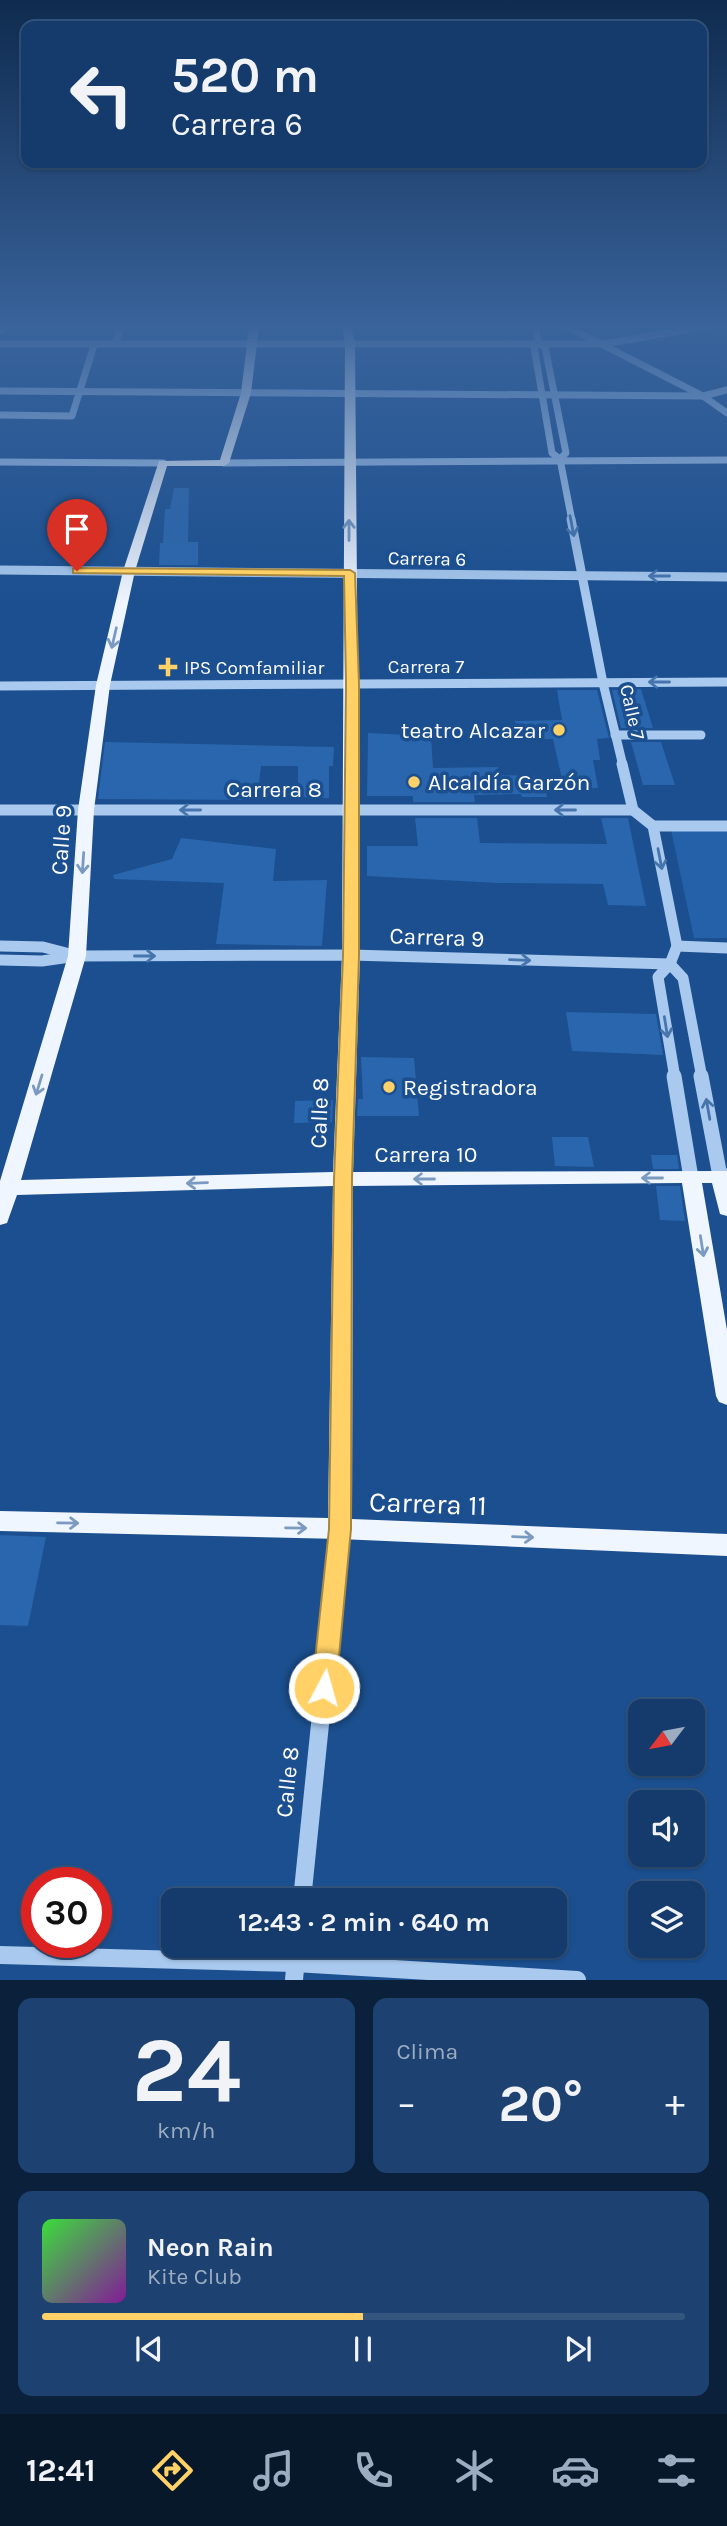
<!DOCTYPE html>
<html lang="es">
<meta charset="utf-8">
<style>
body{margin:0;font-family:Karla,sans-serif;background:#1d4271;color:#f1f3f6;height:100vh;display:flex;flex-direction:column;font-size:26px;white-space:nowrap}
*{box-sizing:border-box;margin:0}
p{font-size:23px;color:#9dadc1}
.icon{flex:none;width:38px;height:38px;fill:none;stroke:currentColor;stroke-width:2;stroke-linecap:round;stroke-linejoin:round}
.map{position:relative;height:1980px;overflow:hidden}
.details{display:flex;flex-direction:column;gap:18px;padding:18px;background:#0b203b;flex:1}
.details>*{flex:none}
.banner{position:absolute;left:21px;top:21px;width:686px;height:147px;border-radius:14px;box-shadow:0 2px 5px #0004,0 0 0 2px #33557e;background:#143b6b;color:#f1f3f6;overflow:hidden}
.needle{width:46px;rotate:238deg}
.buttons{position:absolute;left:628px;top:1699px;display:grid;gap:14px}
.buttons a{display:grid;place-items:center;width:77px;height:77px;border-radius:14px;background:#143b6b;box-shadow:0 2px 5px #0004,0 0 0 2px #33557e;font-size:35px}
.speed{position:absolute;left:21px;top:1867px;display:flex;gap:14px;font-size:35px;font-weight:700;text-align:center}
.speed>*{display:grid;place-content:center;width:91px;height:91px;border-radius:50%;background:#143b6b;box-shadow:0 2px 5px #0004,0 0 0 2px #33557e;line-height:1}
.speed .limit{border:10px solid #d22;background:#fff;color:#111}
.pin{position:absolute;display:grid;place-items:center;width:60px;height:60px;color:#fff;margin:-72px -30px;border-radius:50% 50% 50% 0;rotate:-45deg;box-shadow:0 0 7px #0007}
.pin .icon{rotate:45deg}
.me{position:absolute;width:77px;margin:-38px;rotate:6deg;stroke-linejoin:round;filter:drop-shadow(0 0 5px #0008)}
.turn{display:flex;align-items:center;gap:24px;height:147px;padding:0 35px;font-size:32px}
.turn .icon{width:91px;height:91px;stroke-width:2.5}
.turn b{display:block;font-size:49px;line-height:60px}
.big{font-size:52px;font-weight:700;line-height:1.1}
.details .widget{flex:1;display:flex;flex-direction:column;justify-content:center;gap:10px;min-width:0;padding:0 24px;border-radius:14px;background:#1d4271}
.details .dial{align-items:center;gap:0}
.dial b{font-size:91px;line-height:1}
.song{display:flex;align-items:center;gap:21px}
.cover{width:84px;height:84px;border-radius:10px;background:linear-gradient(135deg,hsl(120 70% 55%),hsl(290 70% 35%))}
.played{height:7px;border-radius:4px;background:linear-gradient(90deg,#ffd166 50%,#33557e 50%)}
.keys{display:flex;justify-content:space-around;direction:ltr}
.heat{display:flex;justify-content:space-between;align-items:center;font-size:38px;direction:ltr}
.details .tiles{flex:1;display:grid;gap:18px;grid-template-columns:1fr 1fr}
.widget:last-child{grid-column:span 2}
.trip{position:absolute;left:161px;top:1888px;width:406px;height:70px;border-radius:14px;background:#143b6b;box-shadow:0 2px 5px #0004,0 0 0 2px #33557e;font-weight:700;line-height:70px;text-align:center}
.tab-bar{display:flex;height:112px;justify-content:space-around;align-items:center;background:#08182b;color:#9dadc1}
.tab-bar .icon{width:49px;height:49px}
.tab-bar .on{color:#ffd166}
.tab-bar b{font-size:32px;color:#f1f3f6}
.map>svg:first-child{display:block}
</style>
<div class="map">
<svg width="727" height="1980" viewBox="0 0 727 1980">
<rect width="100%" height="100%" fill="#1b4f8f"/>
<polygon fill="#2461a8" points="671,830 727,831 727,938 694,938"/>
<g fill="#2a66ad">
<polygon points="174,488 189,488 188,542 198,542 198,565 159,565 160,543 163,543 165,509 170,509"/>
<polygon points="641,689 653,728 621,728 612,690"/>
<polygon points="557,690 597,690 609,738 597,739 600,760 593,760 598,788 564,788 553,739 520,740 515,721 562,720"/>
<polygon points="368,733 431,736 433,768 498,767 499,775 543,776 547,797 522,797 521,794 474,795 475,802 413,802 413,796 367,796"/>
<polygon points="105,742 334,747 333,766 329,766 329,798 298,797 298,766 261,766 257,800 98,799"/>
<polygon points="631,742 661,742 675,785 643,785"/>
<polygon points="415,818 477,818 480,843 607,844 601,818 628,818 646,906 608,905 603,884 498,883 367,876 367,846 418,846"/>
<polygon points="181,838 276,849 273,881 327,880 322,946 216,944 224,883 114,879 113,875 172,859"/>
<polygon points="566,1012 656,1014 663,1055 572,1051"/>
<polygon points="361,1057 414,1058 419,1116 357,1116 358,1099 363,1099"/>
<polygon points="333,1100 332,1122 294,1123 295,1101"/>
<polygon points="552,1137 588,1137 594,1167 555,1166"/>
<polygon points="651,1155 677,1155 679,1169 653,1169"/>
<polygon points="656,1186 680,1186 685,1221 660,1220"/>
<polygon points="0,1535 46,1537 28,1626 0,1625"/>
</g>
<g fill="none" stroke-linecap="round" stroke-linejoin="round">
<g stroke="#a9c9ee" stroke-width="7">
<polyline points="536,327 538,343 534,347 552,453 560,459 572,521"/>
<polyline points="568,327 703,396 727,413"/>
<polyline points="0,330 6,327"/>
<polyline points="538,343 545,347 566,453 560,459"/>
<polyline points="0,344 603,344 704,327"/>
<polyline points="115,344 121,327"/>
<polyline points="0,391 703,396 727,390"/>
<polyline points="0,415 72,416 94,345"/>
<polyline points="0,462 163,463"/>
<polyline points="224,463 727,460"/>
</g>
<g stroke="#a9c9ee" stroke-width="9">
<polyline points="571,519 603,683 623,766"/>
<polyline points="0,570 727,577"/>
<polyline points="0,686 727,682"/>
<polyline points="615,735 701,735"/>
</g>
<g stroke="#a9c9ee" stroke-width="11">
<polyline points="622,764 633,810 653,826 677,946 670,964 658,977 675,1078"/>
<polyline points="0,810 633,810"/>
<polyline points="653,826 727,826"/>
<polyline points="0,946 43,947 70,954"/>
<polyline points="677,946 727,948"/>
<polyline points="0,960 42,961 77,956 351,955 670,964"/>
<polyline points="670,964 683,978 702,1078"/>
</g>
<g stroke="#a9c9ee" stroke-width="15">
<polyline points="674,1076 691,1178"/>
<polyline points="701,1076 720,1176 727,1176"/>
</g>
<g stroke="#a9c9ee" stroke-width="18">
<polyline points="302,1900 340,1529"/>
<polyline points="0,1955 295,1963 577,1980"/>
<polyline points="294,1980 297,1946"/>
</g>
<polygon fill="#f0f6ff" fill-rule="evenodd" points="249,327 259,327 251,393 229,463 224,466 167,466 135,571 110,685 94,810 86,956 21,1180 333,1172 342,955 345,343 342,327 351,327 355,343 360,955 353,1172 727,1171 727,1216 720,1214 712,1183 702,1183 727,1330 727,1405 719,1402 716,1396 682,1183 353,1186 352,1519 727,1534 727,1556 340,1539 0,1531 0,1511 328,1518 333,1186 17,1195 7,1223 0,1225 0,1181 68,956 78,810 96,685 123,571 159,461 220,460 241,393"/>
</g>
<defs><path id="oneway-shaft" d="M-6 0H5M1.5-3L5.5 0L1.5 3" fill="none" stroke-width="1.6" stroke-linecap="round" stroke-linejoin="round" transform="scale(1.75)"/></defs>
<g stroke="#4674ac">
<use href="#oneway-shaft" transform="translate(572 526) rotate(79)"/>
<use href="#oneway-shaft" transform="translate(659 576) rotate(-180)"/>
<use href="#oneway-shaft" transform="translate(659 682) rotate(180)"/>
<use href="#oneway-shaft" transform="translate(190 810) rotate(-180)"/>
<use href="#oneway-shaft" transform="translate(565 810) rotate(-180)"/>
<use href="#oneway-shaft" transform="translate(660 859) rotate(79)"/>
<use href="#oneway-shaft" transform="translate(145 956)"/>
<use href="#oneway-shaft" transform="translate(520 960) rotate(2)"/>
<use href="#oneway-shaft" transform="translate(666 1027) rotate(81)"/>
<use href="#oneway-shaft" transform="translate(708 1109) rotate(-100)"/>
</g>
<g stroke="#7b9ac1">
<use href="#oneway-shaft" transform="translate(349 530) rotate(-90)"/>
<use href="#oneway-shaft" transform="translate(114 638) rotate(103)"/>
<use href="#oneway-shaft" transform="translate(83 863) rotate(94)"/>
<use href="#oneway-shaft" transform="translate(39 1085) rotate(107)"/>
<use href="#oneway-shaft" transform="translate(652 1178) rotate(180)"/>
<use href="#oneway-shaft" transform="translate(424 1179) rotate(180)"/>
<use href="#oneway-shaft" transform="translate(197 1183) rotate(178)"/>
<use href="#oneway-shaft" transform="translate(702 1246) rotate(81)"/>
<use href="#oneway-shaft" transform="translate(68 1523) rotate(1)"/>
<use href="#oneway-shaft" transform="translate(296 1528) rotate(1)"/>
<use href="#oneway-shaft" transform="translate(523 1537) rotate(2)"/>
</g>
<linearGradient id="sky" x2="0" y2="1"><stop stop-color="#0f2b4f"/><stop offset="0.54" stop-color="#39639b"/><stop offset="1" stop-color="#39639b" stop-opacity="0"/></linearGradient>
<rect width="727" height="604" fill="url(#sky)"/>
<polygon fill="#ffd166" stroke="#a68842" stroke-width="2" points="77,568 350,570 355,573 359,684 359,956 352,1179 351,1529 336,1688 332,1696 324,1699 315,1696 312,1688 329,1529 334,1179 343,956 346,684 344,576 73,573 73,569"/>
<g fill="#ffd166" stroke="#1b4f8f" stroke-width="2.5">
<path d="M164.5 656.5h7v7h7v7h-7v7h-7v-7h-7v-7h7z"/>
<circle cx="559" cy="730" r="7"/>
<circle cx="414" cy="782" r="7"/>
<circle cx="389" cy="1087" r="7"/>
</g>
<g text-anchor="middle" stroke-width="7" stroke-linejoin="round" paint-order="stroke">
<g font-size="19" fill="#fff" stroke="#1b4f8f">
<text transform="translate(427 558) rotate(1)" y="7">Carrera 6</text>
<text x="426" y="673">Carrera 7</text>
<text transform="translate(633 712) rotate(77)" y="7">Calle 7</text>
</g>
<g font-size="19" fill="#fff" stroke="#1b4f8f" text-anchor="start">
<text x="184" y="674">IPS Comfamiliar</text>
</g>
<g font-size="23" fill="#fff" stroke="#1b4f8f" text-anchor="start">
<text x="545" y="738" text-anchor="end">teatro Alcazar</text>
<text x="428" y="790">Alcaldía Garzón</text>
<text x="403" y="1095">Registradora</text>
</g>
<g font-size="23" fill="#fff" stroke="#1b4f8f">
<text x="274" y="797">Carrera 8</text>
<text transform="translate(61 840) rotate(-86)" y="8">Calle 9</text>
<text transform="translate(437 937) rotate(2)" y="8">Carrera 9</text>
<text transform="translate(319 1113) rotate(-88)" y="8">Calle 8</text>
<text x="426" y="1162">Carrera 10</text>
<text transform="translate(287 1782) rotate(-84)" y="8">Calle 8</text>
</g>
<g font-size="28" fill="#fff" stroke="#1b4f8f">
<text transform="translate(428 1503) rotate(2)" y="10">Carrera 11</text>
</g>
</g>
</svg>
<div class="buttons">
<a><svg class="needle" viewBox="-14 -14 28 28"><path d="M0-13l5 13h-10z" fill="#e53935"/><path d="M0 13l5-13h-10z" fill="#9dadc1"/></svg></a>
<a><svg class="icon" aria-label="sound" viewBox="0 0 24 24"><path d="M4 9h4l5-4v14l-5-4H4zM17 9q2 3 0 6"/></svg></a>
<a><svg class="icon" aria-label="layers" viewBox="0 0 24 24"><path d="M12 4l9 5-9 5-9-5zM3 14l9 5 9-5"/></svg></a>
</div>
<div class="speed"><div class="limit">30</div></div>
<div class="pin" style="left:77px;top:571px;background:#d93025"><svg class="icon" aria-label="arrive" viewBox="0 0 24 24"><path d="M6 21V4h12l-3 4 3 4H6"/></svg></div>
<svg class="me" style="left:324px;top:1688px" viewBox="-20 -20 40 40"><circle r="17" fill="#ffd166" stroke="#fff" stroke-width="3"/><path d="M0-11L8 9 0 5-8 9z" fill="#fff"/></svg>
<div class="trip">12:43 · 2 min · 640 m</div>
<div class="banner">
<div class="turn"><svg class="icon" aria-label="left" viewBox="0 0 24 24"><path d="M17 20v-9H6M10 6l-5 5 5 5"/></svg><div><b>520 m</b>Carrera 6</div></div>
</div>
</div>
<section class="details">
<div class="tiles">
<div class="widget dial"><b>24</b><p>km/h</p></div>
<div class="widget"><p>Clima</p>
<div class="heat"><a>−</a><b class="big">20°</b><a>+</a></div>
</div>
<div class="widget">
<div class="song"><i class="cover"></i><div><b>Neon Rain</b><p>Kite Club</p></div></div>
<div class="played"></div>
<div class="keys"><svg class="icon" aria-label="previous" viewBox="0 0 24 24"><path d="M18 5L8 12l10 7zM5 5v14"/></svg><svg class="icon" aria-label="pause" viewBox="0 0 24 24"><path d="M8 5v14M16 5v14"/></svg><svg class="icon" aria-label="next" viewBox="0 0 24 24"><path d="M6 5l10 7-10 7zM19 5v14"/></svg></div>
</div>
</div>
</section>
<nav class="tab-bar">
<b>12:41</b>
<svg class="icon on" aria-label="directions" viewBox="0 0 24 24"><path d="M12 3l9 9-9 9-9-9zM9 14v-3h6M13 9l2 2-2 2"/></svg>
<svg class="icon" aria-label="music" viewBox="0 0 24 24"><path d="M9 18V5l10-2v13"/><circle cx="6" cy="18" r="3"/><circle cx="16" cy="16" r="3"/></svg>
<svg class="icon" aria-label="phone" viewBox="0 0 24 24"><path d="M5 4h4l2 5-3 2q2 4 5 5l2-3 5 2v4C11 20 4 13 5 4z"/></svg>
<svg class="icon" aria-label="climate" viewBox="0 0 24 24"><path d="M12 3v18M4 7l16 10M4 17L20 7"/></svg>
<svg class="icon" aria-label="car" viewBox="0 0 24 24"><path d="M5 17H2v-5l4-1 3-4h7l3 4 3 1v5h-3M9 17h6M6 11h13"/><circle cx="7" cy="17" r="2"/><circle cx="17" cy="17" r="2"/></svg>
<svg class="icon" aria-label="filters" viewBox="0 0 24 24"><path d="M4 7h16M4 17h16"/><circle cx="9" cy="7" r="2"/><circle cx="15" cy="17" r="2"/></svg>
</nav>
